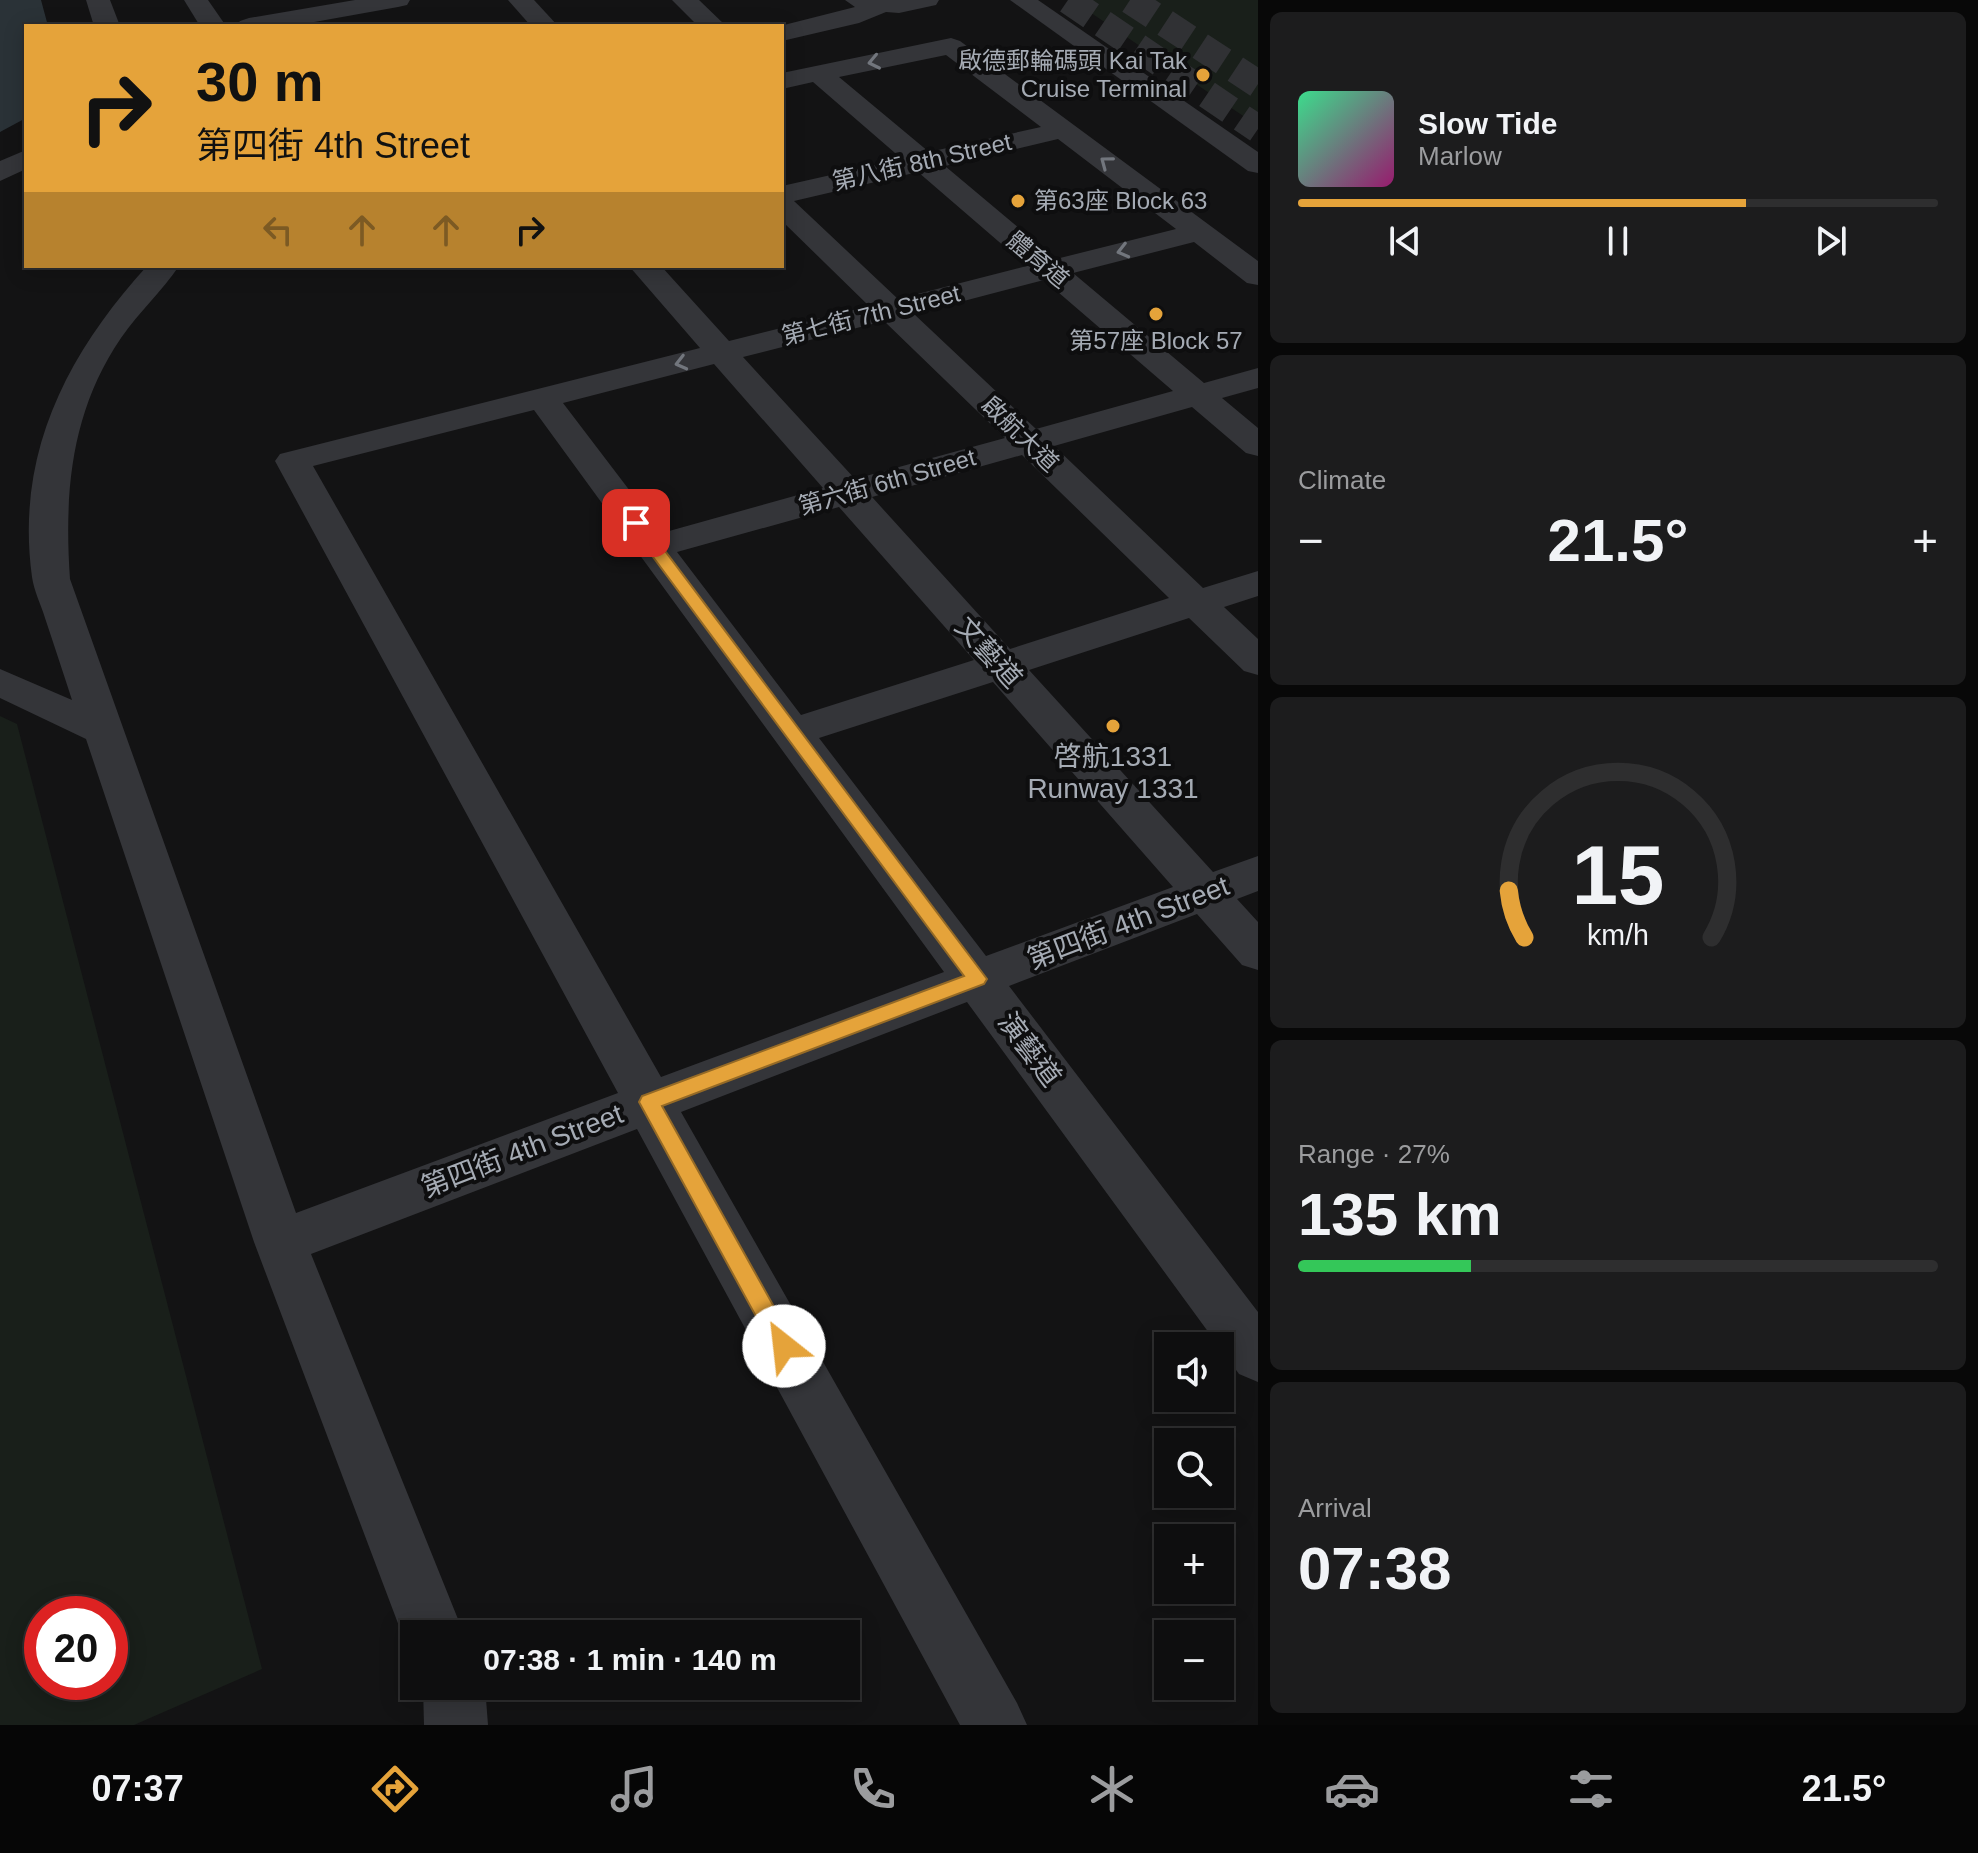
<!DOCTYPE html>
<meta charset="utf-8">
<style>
body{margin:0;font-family:Arial,"Noto Sans TC",sans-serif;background:#1c1c1d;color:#f1f3f6;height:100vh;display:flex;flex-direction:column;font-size:30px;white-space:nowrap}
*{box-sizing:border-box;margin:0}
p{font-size:26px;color:#9b9c9e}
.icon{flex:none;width:44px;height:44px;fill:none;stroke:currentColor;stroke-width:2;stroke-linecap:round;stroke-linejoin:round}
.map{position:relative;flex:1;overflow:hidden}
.details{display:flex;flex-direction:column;gap:12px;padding:12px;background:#080808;width:720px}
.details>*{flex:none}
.hud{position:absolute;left:24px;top:24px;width:760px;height:244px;border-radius:0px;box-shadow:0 4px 20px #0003,0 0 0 2px #2e2e2f;background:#e5a33a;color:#111;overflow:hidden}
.buttons{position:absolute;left:1154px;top:1332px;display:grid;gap:16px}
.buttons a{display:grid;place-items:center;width:80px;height:80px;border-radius:0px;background:#0e0e0f;box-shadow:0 4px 20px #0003,0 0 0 2px #2e2e2f;font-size:40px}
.speed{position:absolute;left:24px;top:1596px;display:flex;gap:16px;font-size:40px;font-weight:700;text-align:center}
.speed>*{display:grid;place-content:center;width:104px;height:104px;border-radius:50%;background:#0e0e0f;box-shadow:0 4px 20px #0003,0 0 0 2px #2e2e2f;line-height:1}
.speed .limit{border:12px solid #d22;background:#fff;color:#111}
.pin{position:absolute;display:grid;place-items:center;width:68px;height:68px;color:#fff;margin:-34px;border-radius:16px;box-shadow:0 4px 12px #0006}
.me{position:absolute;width:88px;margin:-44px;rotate:331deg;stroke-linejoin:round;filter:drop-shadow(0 0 6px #0008)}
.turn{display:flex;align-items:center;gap:28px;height:168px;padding:0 40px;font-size:36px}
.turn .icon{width:104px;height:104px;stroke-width:2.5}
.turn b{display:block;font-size:56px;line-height:68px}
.lanes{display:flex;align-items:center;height:76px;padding:0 40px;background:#0003;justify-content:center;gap:40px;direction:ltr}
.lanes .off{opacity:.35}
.big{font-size:60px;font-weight:600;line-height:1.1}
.details .card{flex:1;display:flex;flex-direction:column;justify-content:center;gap:12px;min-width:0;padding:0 28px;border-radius:12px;background:#1c1c1d}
.details .dial{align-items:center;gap:0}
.dial svg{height:208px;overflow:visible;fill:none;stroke:#2e2e2f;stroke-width:7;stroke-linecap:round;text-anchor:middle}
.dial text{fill:#f1f3f6;stroke:none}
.song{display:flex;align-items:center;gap:24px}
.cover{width:96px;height:96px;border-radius:12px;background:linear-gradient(135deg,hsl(150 70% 55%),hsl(320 70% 35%))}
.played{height:8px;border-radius:4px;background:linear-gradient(90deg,#e5a33a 70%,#2e2e2f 70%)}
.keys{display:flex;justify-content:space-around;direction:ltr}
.heat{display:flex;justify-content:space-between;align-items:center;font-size:44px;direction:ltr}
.charge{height:12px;border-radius:6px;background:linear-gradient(90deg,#34c759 27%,#2e2e2f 0)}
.trip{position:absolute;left:400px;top:1620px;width:460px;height:80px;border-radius:0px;background:#0e0e0f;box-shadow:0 4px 20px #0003,0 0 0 2px #2e2e2f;font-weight:600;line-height:80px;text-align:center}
.dock{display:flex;height:128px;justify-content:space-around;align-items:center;background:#060606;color:#9b9c9e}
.dock .icon{width:56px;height:56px}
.dock .current{color:#e5a33a}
.dock b{font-size:36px;color:#f1f3f6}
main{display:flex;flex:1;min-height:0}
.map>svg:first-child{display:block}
</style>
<main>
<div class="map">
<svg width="1258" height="1725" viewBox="0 0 1258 1725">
<rect width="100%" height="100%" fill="#131314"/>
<g fill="#191f1a" fill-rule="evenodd">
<polygon points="1072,0 1258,0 1258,126"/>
<path d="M0 716 17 724 262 1669 134 1725H0ZM42 1614H110V1682H42Z"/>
</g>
<polygon fill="#2a3237" points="0,0 41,0 48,26 26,26 26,118 0,132"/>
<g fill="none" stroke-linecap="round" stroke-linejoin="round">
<g stroke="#303134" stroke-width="28" stroke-dasharray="28 14" stroke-linecap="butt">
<polyline points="1068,0 1258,129"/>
<polyline points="1130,0 1258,84"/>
</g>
<g fill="#343539" fill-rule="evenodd">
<polygon points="86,0 110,0 120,26 94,26"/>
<polygon points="184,0 208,0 226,26 200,26"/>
<polygon points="355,0 410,0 407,5 398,7 292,26 236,26 240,21 249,18"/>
<polygon points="508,0 534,0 558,26 531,26"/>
<polygon points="672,0 699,0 726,26 698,26"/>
<polygon points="845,0 939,0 936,5 899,13 886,12 859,23 782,41 782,26 780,26 855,7"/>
<polygon points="1010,0 1038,0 1258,152 1258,173 1248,171"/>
<path d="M951 38 960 41 1258 261V285L1247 283 1194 242 1073 273 1204 383 1258 368V388L1222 398 1258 428V456L1246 453 1192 407 1054 446 1203 588 1258 571V596L1224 607 1258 639V675L1244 671 1189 618 1029 670 1213 872 1258 856V891L1237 899 1258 922V970L1242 965 1197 914 1009 986 1258 1312V1382L1239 1374 967 1002 681 1112 1017 1703 1027 1725H960L637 1129 311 1254 464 1634H414V1657L402 1634 254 1242 86 739 0 698V669L72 700C63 672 54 645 45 618 41 605 34 591 32 577 15 454 67 354 147 266H179C162 291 139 312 121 338 71 411 64 493 70 579L296 1213 618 1093 275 461 280 454 700 348 629 266H661L729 341 869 306 782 221V186L902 159 813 82 782 89V73ZM946 55 1041 127 929 152 839 77ZM1058 139 1176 229 1056 259 945 166ZM918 172 1027 266 898 299 794 201ZM1044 280 1173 391 1036 429 914 314ZM884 321 1005 438 855 479 743 357ZM714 364 823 488 662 533 563 403ZM534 410 944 972 661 1077 313 466ZM1022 455 1169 598 1010 649 872 497ZM839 507 974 660 801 715 677 552ZM993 682 1173 887 986 956 819 738Z"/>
<polygon points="26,150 26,169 0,181 0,161"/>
<polygon points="423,1686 485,1686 488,1725 424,1725"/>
</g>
</g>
<defs><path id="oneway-chevron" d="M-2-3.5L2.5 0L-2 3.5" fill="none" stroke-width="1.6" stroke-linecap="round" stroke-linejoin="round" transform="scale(2)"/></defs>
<g stroke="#72767d">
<use href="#oneway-chevron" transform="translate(874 62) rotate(168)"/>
<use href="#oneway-chevron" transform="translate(1106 162) rotate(-143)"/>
<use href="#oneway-chevron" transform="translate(1123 251) rotate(166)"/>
<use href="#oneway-chevron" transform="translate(681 363) rotate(166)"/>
</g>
<polygon fill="#e5a33a" stroke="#956a26" stroke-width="2" points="636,518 641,519 987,979 984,984 662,1106 792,1339 796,1346 792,1353 784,1357 776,1353 639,1102 642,1096 964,976 630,526 628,523"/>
<g fill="#e5a33a" stroke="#0e0e0f" stroke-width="3">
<circle cx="1203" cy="75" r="8"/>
<circle cx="1018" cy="201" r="8"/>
<circle cx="1156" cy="314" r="8"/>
<circle cx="1113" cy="726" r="8"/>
</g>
<g text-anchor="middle" stroke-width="8" stroke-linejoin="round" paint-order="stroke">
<g font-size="24" fill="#a5abb4" stroke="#0e0e0f" text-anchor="end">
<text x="1187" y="69">啟德郵輪碼頭 Kai Tak<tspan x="1187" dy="28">Cruise Terminal</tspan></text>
<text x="1034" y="209" text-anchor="start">第63座 Block 63</text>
<text x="1156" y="349" text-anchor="middle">第57座 Block 57</text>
</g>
<g font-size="24" fill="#a5abb4" stroke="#0e0e0f">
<text transform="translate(922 162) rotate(-13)" y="8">第八街 8th Street</text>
<text transform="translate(1038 260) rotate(40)" y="8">體育道</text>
<text transform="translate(871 315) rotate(-14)" y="8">第七街 7th Street</text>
<text transform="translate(1020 434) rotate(44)" y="8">啟航大道</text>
<text transform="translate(887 482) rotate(-16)" y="8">第六街 6th Street</text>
</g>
<g font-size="28" fill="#a5abb4" stroke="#0e0e0f">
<text transform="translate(989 652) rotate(48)" y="10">文藝道</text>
<text transform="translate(1128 922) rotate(-21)" y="10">第四街 4th Street</text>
<text transform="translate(1030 1049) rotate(53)" y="10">演藝道</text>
<text transform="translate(522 1150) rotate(-21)" y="10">第四街 4th Street</text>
</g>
<g font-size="28" fill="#a5abb4" stroke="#0e0e0f">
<text x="1113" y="766">啓航1331<tspan x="1113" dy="32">Runway 1331</tspan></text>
</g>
</g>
</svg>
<div class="buttons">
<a><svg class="icon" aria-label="sound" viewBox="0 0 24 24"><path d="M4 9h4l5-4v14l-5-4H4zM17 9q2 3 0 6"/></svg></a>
<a><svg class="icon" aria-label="search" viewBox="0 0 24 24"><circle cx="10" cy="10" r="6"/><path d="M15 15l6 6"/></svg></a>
<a>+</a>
<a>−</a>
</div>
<div class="speed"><div class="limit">20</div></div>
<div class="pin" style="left:636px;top:523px;background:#d93025"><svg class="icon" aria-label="arrive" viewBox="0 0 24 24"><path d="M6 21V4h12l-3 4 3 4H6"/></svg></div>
<svg class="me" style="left:784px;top:1346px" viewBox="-20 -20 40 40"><circle r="19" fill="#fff"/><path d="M0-13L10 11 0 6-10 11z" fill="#e5a33a"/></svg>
<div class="trip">07:38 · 1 min · 140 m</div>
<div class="hud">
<div class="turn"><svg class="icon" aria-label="right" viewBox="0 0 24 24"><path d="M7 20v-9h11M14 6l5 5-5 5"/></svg><div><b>30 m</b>第四街 4th Street</div></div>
<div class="lanes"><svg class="icon off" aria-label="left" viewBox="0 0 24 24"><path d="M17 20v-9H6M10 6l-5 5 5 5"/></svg><svg class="icon off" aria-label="ahead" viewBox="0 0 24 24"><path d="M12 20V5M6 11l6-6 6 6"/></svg><svg class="icon off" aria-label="ahead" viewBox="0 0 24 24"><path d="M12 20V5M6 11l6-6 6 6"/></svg><svg class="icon" aria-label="right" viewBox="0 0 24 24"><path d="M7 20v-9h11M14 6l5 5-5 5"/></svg></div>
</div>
</div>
<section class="details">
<div class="card">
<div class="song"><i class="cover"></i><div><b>Slow Tide</b><p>Marlow</p></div></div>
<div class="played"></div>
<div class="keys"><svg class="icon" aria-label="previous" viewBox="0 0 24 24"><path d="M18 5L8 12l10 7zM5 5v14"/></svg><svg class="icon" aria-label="pause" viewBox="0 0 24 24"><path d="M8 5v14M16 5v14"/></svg><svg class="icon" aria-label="next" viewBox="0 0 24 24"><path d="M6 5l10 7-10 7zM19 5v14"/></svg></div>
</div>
<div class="card"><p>Climate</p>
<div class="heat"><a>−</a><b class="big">21.5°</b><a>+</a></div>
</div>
<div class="card dial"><svg viewBox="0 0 100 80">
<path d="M14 69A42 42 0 1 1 86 69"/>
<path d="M14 69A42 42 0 0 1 8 51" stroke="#e5a33a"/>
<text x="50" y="56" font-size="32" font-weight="700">15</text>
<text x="50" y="72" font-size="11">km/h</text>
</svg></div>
<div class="card"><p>Range · 27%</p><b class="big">135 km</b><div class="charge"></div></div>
<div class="card"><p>Arrival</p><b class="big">07:38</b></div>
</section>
</main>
<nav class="dock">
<b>07:37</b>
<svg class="icon current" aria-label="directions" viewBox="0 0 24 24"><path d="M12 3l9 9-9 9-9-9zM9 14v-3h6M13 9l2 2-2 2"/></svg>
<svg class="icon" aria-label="music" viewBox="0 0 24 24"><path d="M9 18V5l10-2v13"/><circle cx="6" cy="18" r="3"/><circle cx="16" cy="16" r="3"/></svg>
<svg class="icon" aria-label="phone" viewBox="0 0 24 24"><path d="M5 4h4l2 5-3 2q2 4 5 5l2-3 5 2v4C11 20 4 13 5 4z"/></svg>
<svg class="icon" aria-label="climate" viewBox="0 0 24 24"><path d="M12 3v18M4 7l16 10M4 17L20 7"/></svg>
<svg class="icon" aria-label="car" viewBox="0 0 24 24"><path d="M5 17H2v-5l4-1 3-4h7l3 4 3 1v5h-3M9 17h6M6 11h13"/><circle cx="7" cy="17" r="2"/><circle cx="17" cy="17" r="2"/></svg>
<svg class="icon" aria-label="filters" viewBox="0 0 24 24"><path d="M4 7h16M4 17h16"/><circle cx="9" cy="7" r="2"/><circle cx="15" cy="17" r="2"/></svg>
<b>21.5°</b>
</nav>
